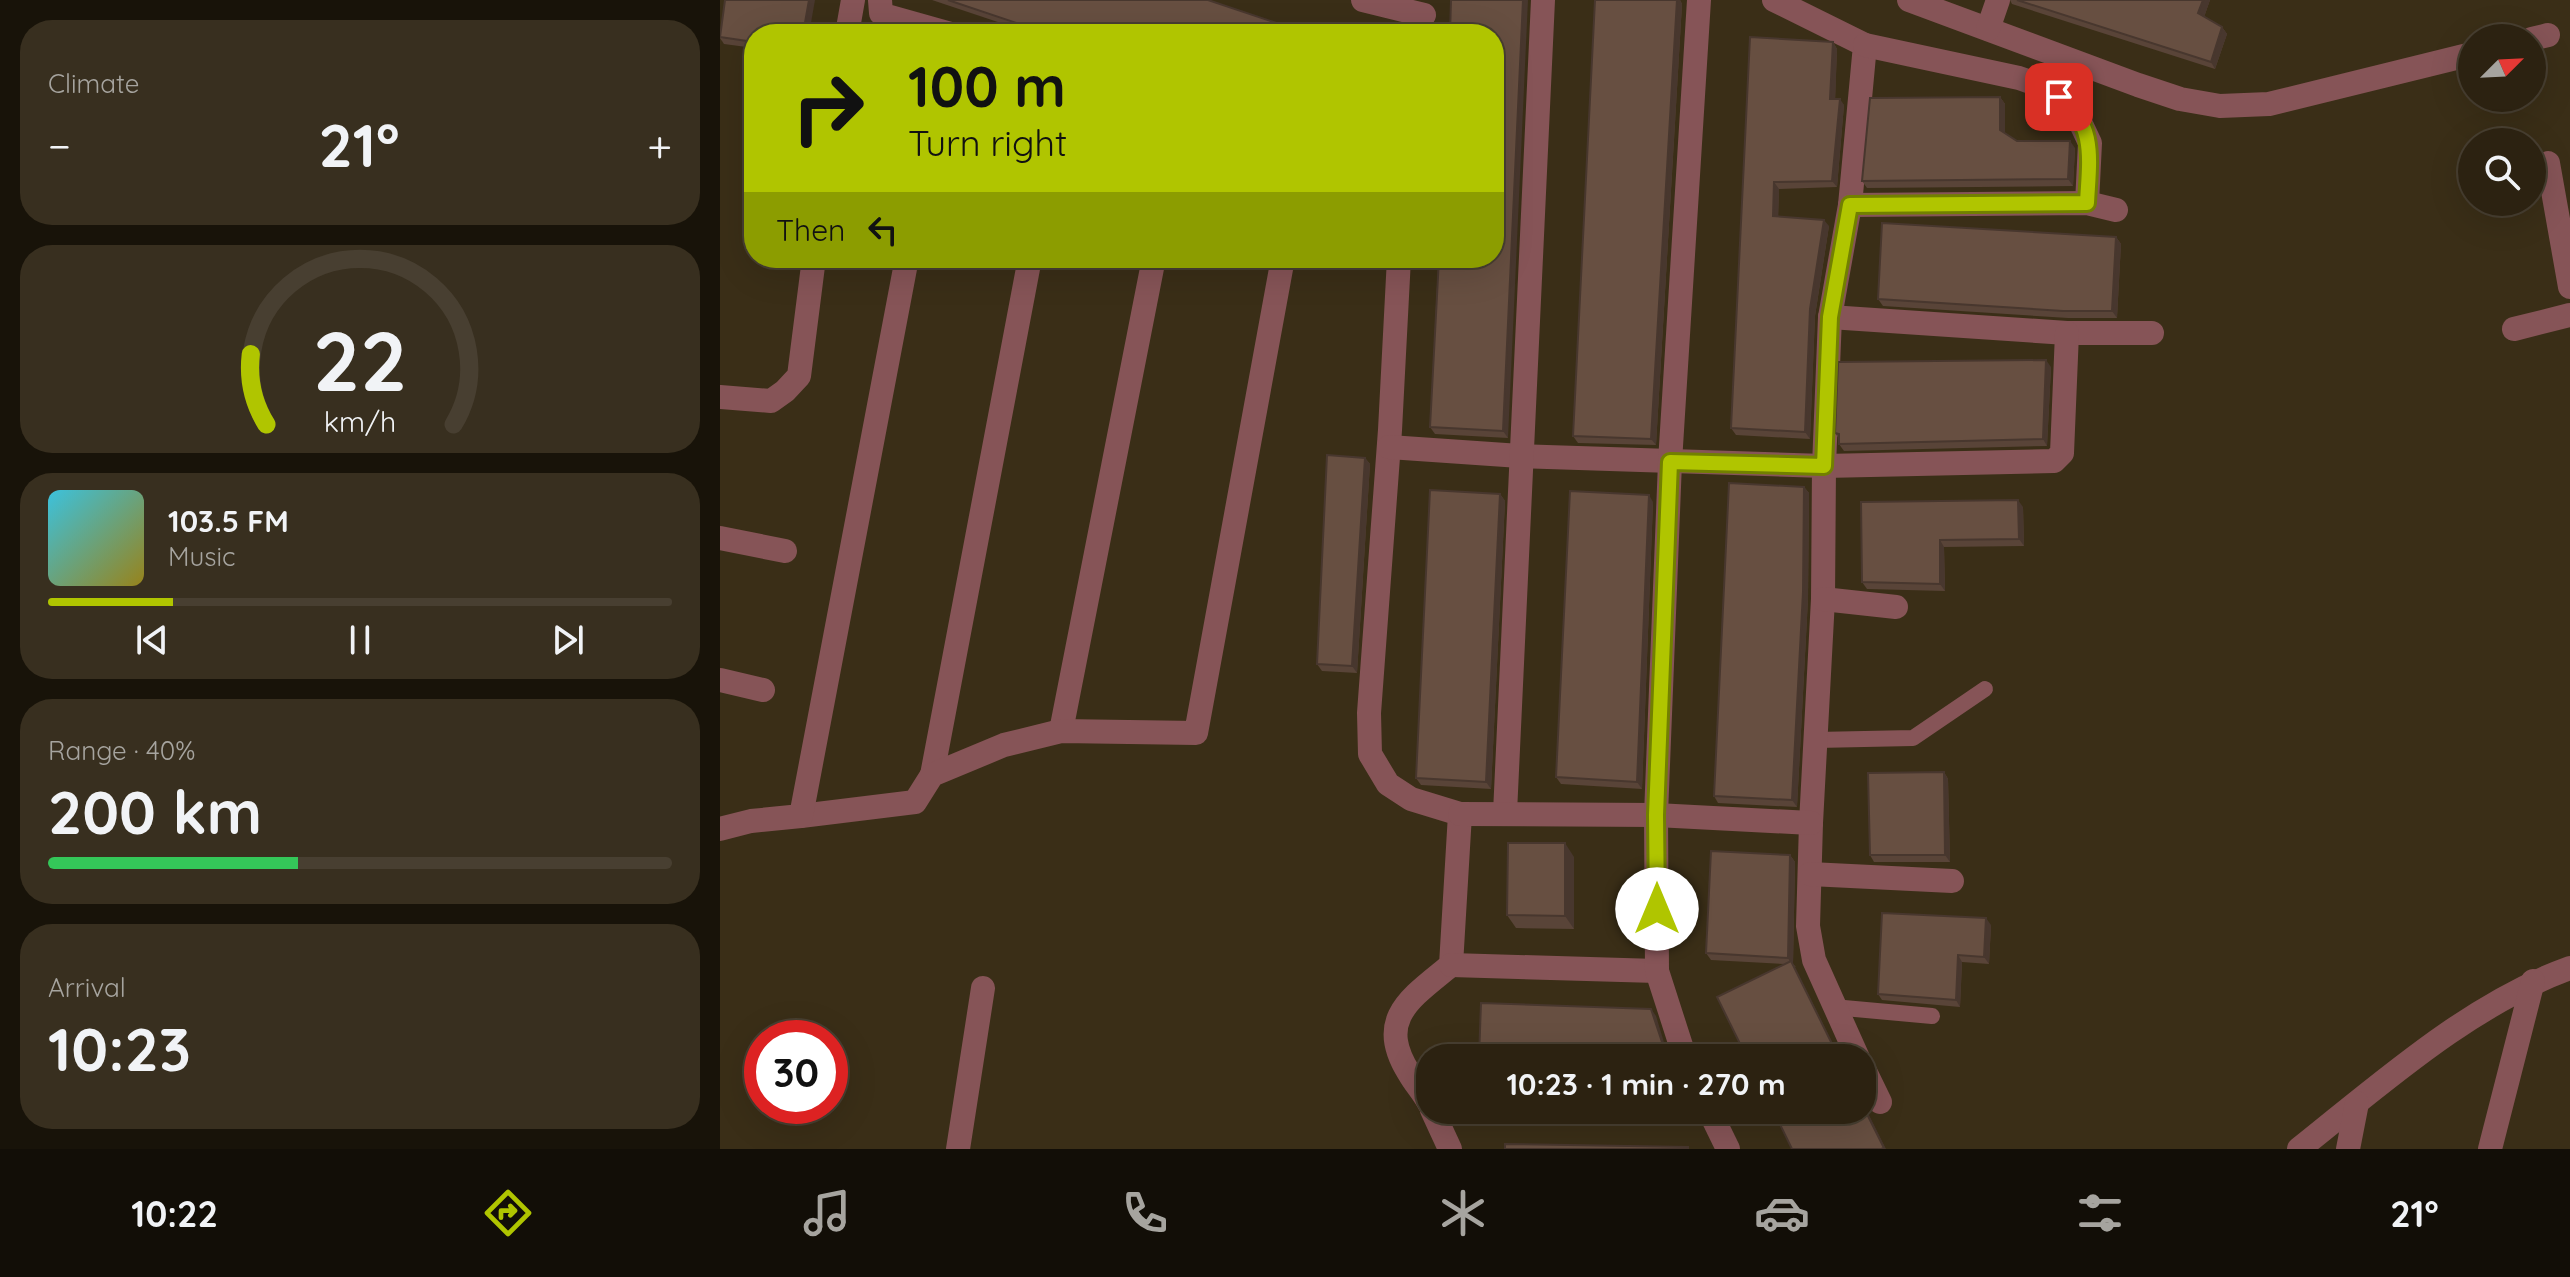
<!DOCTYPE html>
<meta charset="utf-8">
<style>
body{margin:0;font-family:Quicksand,sans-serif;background:#382f1f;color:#f1f3f6;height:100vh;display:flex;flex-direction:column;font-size:30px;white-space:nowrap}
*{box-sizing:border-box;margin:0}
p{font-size:26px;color:#a6a49f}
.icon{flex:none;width:44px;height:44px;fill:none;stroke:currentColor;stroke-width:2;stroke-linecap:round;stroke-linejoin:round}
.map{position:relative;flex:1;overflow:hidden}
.side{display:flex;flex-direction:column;gap:20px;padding:20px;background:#181309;width:720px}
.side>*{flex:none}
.banner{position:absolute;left:24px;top:24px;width:760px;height:244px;border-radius:32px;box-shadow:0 8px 32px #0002,0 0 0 2px #483f31;background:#b0c500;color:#111;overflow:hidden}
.needle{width:52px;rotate:66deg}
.controls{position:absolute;left:1738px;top:24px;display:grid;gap:16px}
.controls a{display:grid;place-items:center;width:88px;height:88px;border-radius:50%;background:#2c2211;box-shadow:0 8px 32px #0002,0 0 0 2px #483f31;font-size:40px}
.speed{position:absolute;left:24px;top:1020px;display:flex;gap:16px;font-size:40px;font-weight:700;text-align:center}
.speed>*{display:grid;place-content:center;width:104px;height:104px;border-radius:50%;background:#2c2211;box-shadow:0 8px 32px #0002,0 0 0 2px #483f31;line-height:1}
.speed .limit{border:12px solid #d22;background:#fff;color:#111}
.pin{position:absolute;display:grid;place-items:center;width:68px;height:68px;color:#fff;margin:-34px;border-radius:16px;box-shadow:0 4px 12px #0006}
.me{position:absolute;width:88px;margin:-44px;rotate:0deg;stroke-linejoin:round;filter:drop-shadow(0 0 6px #0008)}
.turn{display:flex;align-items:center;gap:28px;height:168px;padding:0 32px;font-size:36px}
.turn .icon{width:104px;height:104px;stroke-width:2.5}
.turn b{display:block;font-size:56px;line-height:68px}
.then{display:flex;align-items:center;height:76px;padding:0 32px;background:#0003;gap:16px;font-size:30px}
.big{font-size:60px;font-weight:700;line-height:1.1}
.side .widget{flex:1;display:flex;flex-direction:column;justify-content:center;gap:12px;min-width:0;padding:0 28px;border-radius:32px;background:#382f1f}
.side .dial{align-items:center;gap:0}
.dial svg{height:208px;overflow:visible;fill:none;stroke:#483f31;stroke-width:7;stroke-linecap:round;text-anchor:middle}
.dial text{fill:#f1f3f6;stroke:none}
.song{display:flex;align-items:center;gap:24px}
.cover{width:96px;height:96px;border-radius:12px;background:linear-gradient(135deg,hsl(190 70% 55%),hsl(50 70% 35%))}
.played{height:8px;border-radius:4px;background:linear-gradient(90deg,#b0c500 20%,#483f31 20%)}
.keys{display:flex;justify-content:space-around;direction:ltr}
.heat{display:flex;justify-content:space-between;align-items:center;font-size:44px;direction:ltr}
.charge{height:12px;border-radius:6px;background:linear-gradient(90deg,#34c759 40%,#483f31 0)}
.trip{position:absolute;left:696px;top:1044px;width:460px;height:80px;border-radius:32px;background:#2c2211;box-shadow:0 8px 32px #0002,0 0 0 2px #483f31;font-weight:700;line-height:80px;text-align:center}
.tabs{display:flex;height:128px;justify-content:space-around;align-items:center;background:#120e07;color:#a6a49f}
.tabs .icon{width:56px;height:56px}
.tabs .selected{color:#b0c500}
.tabs b{font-size:36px;color:#f1f3f6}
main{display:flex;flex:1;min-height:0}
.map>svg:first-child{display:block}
</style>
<main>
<section class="side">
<div class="widget"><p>Climate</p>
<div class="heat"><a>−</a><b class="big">21°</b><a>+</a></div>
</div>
<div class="widget dial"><svg viewBox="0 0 100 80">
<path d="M14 69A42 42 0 1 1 86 69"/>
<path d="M14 69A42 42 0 0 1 8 42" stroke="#b0c500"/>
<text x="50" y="56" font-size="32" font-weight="700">22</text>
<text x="50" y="72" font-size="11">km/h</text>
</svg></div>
<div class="widget">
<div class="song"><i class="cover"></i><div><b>103.5 FM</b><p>Music</p></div></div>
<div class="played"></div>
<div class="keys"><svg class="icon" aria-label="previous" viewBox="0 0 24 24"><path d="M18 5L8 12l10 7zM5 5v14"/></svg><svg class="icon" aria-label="pause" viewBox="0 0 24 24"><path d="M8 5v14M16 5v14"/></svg><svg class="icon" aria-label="next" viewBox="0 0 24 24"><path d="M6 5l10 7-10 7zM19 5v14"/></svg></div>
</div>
<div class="widget"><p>Range · 40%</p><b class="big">200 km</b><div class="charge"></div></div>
<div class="widget"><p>Arrival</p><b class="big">10:23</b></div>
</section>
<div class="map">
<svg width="1850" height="1149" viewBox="0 0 1850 1149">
<rect width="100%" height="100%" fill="#3a2e17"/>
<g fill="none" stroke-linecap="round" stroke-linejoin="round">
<g stroke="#865457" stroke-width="16">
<polyline points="1096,740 1193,738 1265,689"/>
<polyline points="1113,1007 1212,1016"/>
</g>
<g stroke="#865457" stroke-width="24">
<polyline points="160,0 161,13 167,16 231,34"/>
<polyline points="643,0 704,15"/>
<polyline points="1054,0 1145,45 1130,205 1110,317 1104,466 1103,599 1091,823 1088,926 1094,960 1138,1058"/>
<polyline points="1189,0 1418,85 1460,99 1500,106 1549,104 1752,54"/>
<polyline points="1268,29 1278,0"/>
<polyline points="127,34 133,0"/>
<polyline points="1812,39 1828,35"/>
<polyline points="1145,45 1299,78 1325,87 1353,107 1370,143 1367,203"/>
<polyline points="1828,163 1850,287"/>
<polyline points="1130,205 1367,203 1396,210"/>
<path d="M679 258 670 430 649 713 650 754 668 784 691 799 740 814 731 965C691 998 655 1019 689 1073 695 1084 704 1093 710 1105"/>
<polyline points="1110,317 1347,333 1432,333"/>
<polyline points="1794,329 1850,315"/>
<polyline points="0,397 51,401 65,391 79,376 94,258"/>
<polyline points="669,447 800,456 1104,466 1334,461 1342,453 1347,333"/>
<polyline points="0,538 65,551"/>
<polyline points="1103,599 1176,607"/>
<polyline points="0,680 43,690"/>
<polyline points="341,731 434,258"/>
<polyline points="212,775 310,258"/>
<polyline points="785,813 823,0"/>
<polyline points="740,814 936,815 1091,823"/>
<polyline points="81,816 195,802 212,775 284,745 341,731 476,733 563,258"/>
<polyline points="0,829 31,821 81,816 187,258"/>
<polyline points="1090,874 1232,881"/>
<polyline points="731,965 937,971"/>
<polyline points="965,1058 937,971 936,815 950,462 979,0"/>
<polyline points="1142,1065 1160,1102"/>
<polyline points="712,1110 730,1149"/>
<polyline points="989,1110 1008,1149"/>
<polyline points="238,1149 263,988"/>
<path d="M1579 1149C1662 1083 1750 1004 1850 968"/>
<polyline points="1628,1149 1637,1103"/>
<polyline points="1770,1149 1813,981"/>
</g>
</g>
<g fill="#594438">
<polygon points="212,0 488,0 589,34 314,34"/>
<polygon points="731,0 788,438 715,434 710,427"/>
<polygon points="875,0 960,0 962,4 936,445 858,443 853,436"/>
<polygon points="1290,0 1490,0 1484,17 1502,27 1507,34 1495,69 1292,4"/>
<polygon points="0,32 34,34 34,48 4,44 0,38"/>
<polygon points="1030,37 1113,42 1117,49 1115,99 1124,105 1117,187 1059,189 1058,217 1109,226 1095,316 1090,439 1016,435 1011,428"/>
<polygon points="1280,97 1285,104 1285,133 1297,141 1355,148 1353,186 1147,188 1142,181"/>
<polygon points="1396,237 1401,244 1397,318 1348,318 1163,306 1158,299"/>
<polygon points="1331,367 1327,446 1124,451 1119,444 1119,439 1115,433"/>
<polygon points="645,458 650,464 637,673 602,671 597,664"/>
<polygon points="1084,487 1089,493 1088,599 1077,807 998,803 994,796"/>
<polygon points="780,494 785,501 771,789 701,785 696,778"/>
<polygon points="933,502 922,789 841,784 836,777"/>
<polygon points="1141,502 1303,507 1304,546 1224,547 1225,591 1147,589 1142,582"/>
<polygon points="1224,772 1228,779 1230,862 1154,862 1150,855"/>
<polygon points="1070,855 1075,862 1073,964 1076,967 1064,964 991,960 986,953"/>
<polygon points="854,857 854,929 796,928 787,915"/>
<polygon points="1271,925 1269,964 1242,962 1240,1007 1162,1000 1158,994"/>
</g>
<g fill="#48372e">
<polygon points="89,0 95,0 89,34 83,34"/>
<polygon points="803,0 808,0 788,438 783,431"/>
<polygon points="957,0 960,0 962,4 936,445 931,439"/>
<polygon points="1483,0 1490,0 1483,20 1478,13"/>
<polygon points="1502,27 1507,34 1495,69 1491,62"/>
<polygon points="1113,42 1117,49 1115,106 1110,99"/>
<polygon points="1280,97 1285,104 1285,137 1280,130"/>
<polygon points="1120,99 1124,105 1117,187 1112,181"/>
<polygon points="1350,141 1355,148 1353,186 1348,179"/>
<polygon points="1054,182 1059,189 1058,223 1053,216"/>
<polygon points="1104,220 1109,226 1095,316 1090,439 1085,432 1090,309"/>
<polygon points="1396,237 1401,244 1397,318 1392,311"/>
<polygon points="1326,360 1331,367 1327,446 1323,439"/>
<polygon points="645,458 650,464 637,673 632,666"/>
<polygon points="1084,487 1089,493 1088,599 1077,807 1072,800"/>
<polygon points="780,494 785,501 771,789 766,782"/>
<polygon points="929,495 933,502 922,789 917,782"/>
<polygon points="1298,500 1303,507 1304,546 1299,539"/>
<polygon points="1220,540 1224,547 1225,591 1220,584"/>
<polygon points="1224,772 1228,779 1230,862 1225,855"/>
<polygon points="845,843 854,857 854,929 845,916"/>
<polygon points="1070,855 1075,862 1073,964 1120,1058 1119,1058 1068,958"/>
<polygon points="1266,918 1271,925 1269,964 1264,957"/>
<polygon points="1238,955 1242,962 1240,1007 1236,1000"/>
<polygon points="931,1009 936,1016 946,1049 946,1058 941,1058"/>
<polygon points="1142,1101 1166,1149 1164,1149 1142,1104"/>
</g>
<g fill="#674f41" stroke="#48372e" stroke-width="2">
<polygon points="5,0 89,0 83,34 34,34 34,42 0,37"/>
<polygon points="228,0 488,0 589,34 329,34"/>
<polygon points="731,0 803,0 783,431 710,427 719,258 774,258 774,34 730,34"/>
<polygon points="875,0 957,0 931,439 853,436"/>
<polygon points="1297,0 1483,0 1478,13 1502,27 1491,62"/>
<polygon points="1030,37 1113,42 1110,99 1120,99 1112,181 1054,182 1053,216 1104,220 1090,309 1085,432 1011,428"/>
<polygon points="1280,97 1280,130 1297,141 1350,141 1348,179 1142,181 1150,98"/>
<polygon points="34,101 34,121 31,120"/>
<polygon points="1162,223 1396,237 1392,311 1343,311 1158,299"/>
<polygon points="1326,360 1323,439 1119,444 1119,434 1115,433 1118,362"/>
<polygon points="607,455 645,458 632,666 597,664"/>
<polygon points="1009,483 1084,487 1083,592 1072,800 994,796"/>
<polygon points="710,490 780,494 766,782 696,778"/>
<polygon points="850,491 929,495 917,782 836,777"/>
<polygon points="1298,500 1299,539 1220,540 1220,584 1142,582 1141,502"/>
<polygon points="1224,772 1225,855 1150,855 1148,773"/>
<polygon points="788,843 845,843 845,916 787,915"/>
<polygon points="991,851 1070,855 1068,958 986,953"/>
<polygon points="1162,913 1266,918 1264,957 1238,955 1236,1000 1158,994"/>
<polygon points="1071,961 1119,1058 1027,1058 997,997"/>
<polygon points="761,1003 931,1009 942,1042 941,1058 759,1058"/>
<polygon points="1142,1104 1164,1148 1161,1149 1072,1149 1053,1110 1142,1110"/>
<polygon points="785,1144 968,1147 968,1149 785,1149"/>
</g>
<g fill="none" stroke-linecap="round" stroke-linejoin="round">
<g stroke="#728000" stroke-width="20">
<path id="route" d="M937 909 936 815 950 462 1104 466 1110 317 1130 205 1367 203C1369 162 1377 124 1339 97"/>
</g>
<use href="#route" stroke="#b0c500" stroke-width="14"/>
</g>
</svg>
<div class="controls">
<a><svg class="needle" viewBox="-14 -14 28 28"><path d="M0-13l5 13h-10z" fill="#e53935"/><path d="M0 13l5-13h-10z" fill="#a6a49f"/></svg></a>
<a><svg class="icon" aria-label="search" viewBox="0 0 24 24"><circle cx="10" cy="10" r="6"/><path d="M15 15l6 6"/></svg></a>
</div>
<div class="speed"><div class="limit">30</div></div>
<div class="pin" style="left:1339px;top:97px;background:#d93025"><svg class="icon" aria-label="arrive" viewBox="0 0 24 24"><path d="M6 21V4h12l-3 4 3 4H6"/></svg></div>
<svg class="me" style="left:937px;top:909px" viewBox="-20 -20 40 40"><circle r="19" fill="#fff"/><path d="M0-13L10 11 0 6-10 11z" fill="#b0c500"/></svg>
<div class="trip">10:23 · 1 min · 270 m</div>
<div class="banner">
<div class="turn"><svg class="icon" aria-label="right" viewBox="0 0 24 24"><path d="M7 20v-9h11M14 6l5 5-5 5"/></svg><div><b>100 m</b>Turn right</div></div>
<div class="then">Then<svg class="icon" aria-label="left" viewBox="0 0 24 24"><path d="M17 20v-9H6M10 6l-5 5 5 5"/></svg></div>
</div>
</div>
</main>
<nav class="tabs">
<b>10:22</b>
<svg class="icon selected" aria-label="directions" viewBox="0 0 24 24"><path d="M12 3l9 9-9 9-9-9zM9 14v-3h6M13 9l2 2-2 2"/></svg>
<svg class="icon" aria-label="music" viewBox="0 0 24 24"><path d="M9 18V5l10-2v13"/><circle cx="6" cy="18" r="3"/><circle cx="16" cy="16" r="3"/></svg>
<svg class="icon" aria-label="phone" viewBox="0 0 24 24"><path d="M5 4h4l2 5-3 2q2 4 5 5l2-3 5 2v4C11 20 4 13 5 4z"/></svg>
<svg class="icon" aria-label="climate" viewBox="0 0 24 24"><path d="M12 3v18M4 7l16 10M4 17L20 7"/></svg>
<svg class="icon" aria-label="car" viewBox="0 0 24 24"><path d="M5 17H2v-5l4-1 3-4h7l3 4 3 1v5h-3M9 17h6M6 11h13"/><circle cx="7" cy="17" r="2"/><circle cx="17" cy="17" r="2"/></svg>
<svg class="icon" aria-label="filters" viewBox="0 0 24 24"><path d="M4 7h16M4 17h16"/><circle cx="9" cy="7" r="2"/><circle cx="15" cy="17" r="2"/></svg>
<b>21°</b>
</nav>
